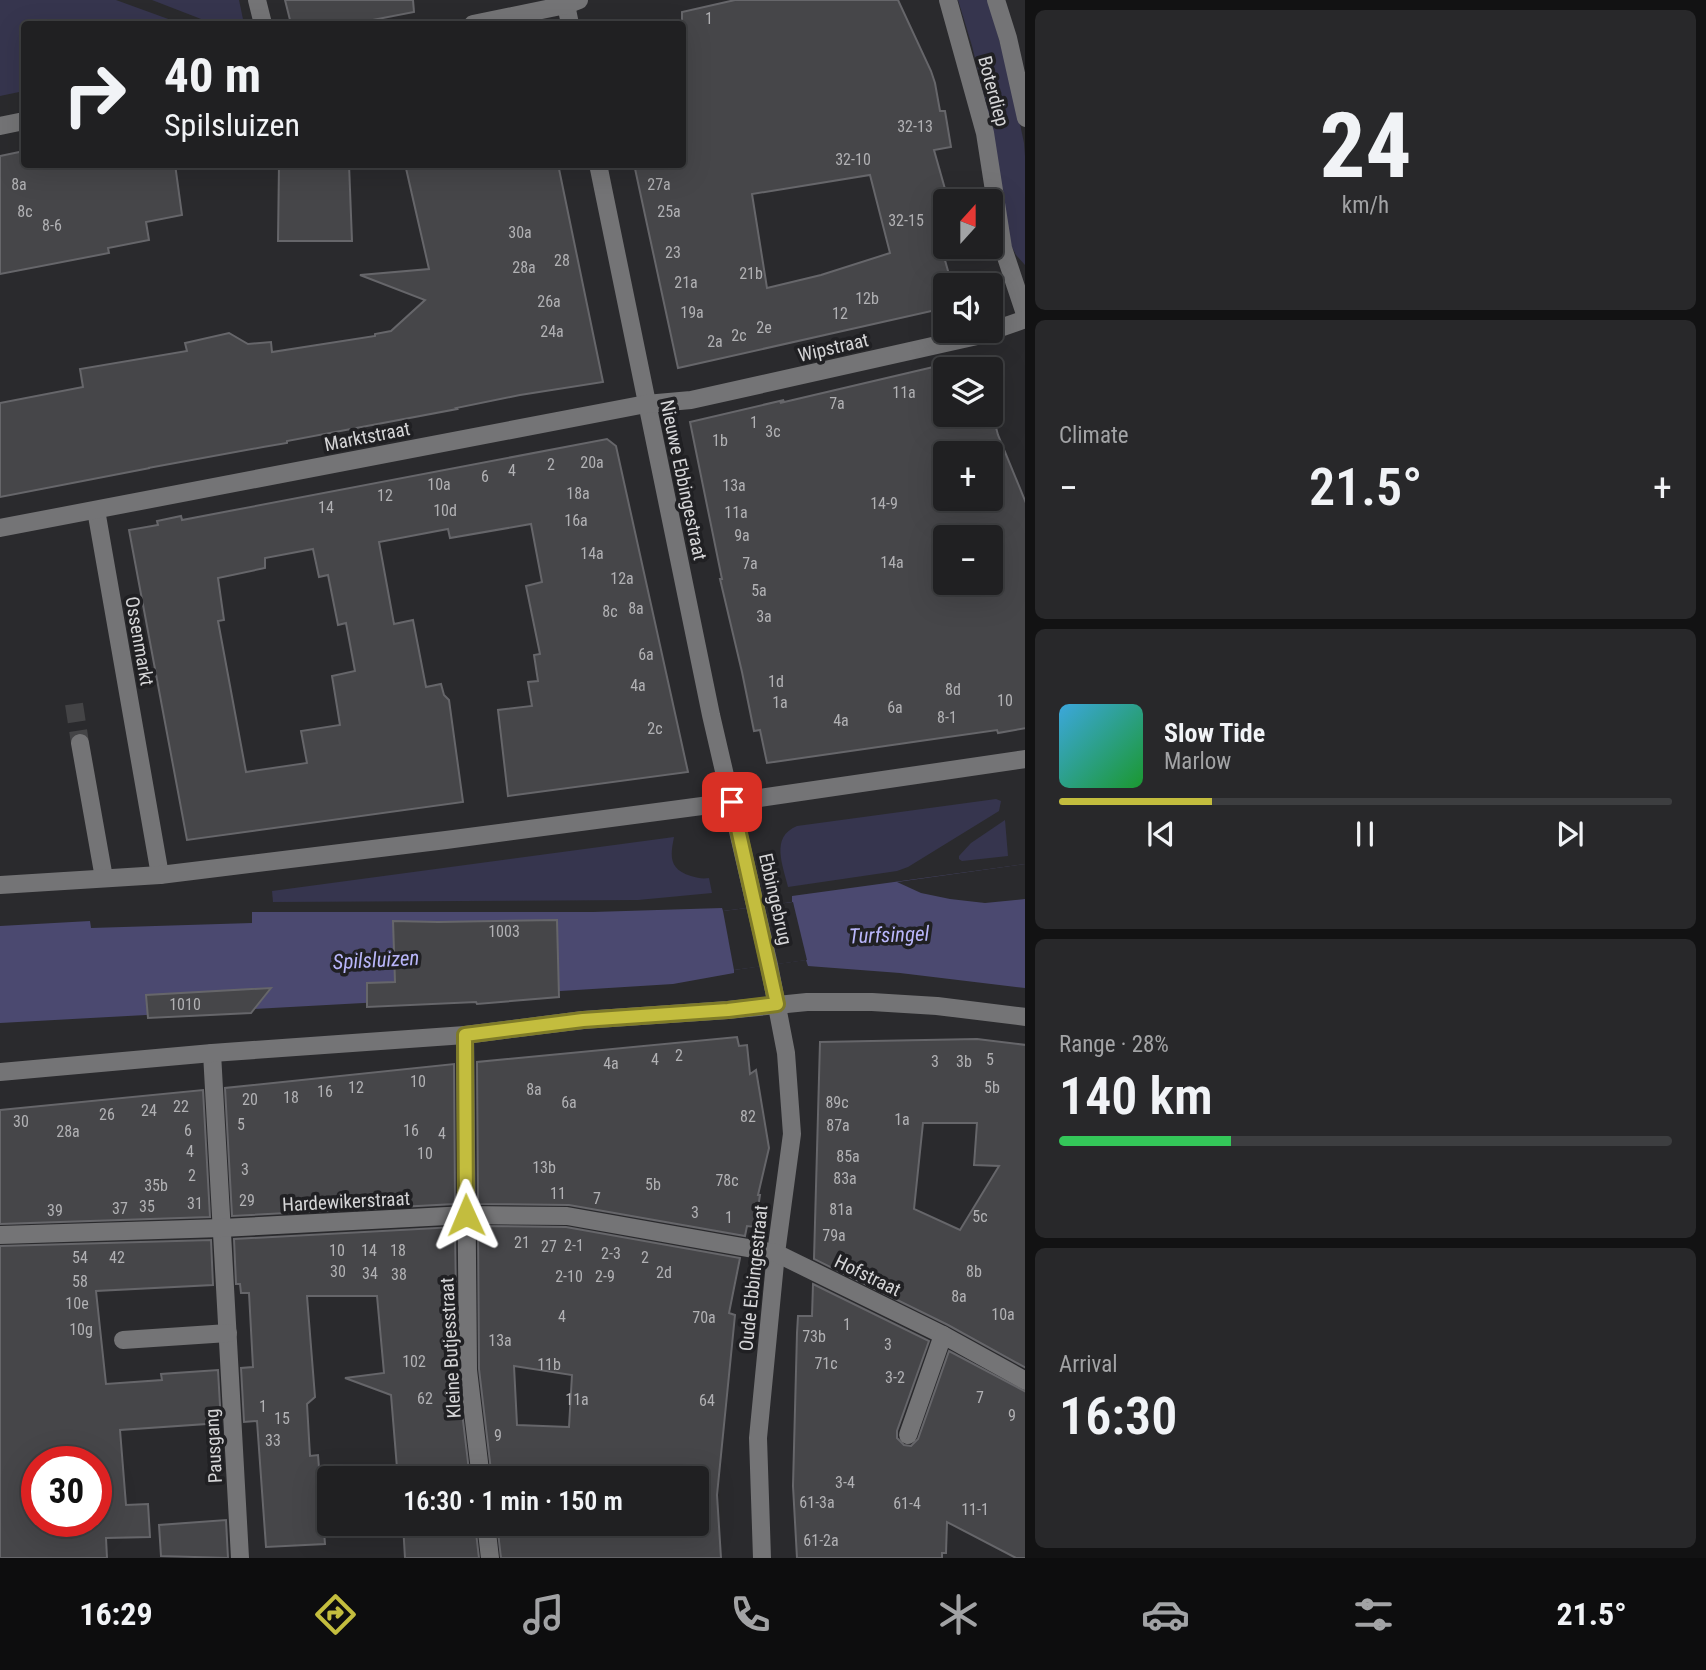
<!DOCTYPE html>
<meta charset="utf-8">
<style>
body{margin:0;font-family:"Roboto Condensed",sans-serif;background:#28282a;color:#f1f3f6;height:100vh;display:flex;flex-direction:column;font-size:26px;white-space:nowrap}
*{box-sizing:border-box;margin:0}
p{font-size:23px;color:#a2a3a5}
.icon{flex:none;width:38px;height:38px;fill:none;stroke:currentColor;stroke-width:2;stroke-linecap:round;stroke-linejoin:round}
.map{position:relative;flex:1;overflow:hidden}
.side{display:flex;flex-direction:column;gap:10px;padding:10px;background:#121213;width:681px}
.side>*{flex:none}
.banner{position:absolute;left:21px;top:21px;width:665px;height:147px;border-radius:7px;box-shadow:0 7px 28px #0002,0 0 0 2px #3d3e40;background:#202022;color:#f1f3f6;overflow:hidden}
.needle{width:46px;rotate:21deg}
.controls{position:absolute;left:933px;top:189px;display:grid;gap:14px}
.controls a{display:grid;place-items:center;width:70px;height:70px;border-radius:7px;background:#202022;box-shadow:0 7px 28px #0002,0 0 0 2px #3d3e40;font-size:35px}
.speed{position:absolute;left:21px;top:1446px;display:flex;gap:14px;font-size:35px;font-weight:700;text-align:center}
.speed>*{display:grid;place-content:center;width:91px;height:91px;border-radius:50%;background:#202022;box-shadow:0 7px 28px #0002,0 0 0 2px #3d3e40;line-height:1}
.speed .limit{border:10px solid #d22;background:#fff;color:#111}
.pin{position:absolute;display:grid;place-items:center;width:60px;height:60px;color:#fff;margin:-30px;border-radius:14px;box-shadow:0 4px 10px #0006}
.me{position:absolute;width:77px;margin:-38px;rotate:359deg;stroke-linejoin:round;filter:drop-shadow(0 0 5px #0008)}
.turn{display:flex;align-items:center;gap:24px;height:147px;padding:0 28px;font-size:32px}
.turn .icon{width:91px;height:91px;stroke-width:2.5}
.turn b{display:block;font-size:49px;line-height:60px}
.big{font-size:52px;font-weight:600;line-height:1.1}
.side .tile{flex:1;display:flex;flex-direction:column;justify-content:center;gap:10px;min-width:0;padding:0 24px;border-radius:10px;background:#28282a}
.side .dial{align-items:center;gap:0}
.dial b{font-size:91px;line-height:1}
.song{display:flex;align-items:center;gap:21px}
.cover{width:84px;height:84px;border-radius:10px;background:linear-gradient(135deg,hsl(200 70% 55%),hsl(130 70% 35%))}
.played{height:7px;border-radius:4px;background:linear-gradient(90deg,#c3bd3e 25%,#3d3e40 25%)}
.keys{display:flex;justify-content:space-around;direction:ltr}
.heat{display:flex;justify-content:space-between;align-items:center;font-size:38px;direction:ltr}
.charge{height:10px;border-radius:5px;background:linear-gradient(90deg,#34c759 28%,#3d3e40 0)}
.trip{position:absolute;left:317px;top:1466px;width:392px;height:70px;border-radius:7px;background:#202022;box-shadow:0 7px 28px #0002,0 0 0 2px #3d3e40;font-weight:600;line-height:70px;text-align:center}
.dock{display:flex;height:112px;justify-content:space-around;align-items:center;background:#0d0d0e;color:#a2a3a5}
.dock .icon{width:49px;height:49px}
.dock .current{color:#c3bd3e}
.dock b{font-size:32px;color:#f1f3f6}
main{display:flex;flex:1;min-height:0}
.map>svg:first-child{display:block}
</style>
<main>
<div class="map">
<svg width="1026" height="1558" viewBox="0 0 1026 1558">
<rect width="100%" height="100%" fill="#2a2a2d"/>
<g fill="#36354e">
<polygon points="0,0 116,0 182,24 24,24 24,91 0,96"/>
<polygon points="152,0 239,0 244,24 214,24"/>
<polygon points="958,0 988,0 1012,86 1024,143 1025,156 1025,265 1016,255 1009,241 987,106 972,46"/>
<path d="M996 799 1001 801 999 811 908 867 897 871 788 887C783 865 770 837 797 826Z"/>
<polygon points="1005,820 1008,856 962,861 959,859 959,856 971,843"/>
<path d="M674 837C670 857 669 869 691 876 698 878 702 879 709 878L712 893 638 900 273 902 272 891Z"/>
</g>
<polygon fill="#4b4970" points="1025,864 1025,988 900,973 808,966 806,960 734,970 734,973 673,984 418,1000 0,1023 0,926 90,921 91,928 252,923 252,912 593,912 722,908 723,911 792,902 792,896"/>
<g fill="#2a2a2d">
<polygon points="1025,864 1025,899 985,903 950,899 921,893 897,882"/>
<polygon points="793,902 807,960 734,970 723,911"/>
</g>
<g fill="#464649" stroke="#66666a" stroke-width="2" fill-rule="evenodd">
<polygon points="285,0 413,0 414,12 352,24 291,24"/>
<path d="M735 0H898L931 71 935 83 940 111H945L951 147 934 150 945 189V238L939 239 952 285H945V308L678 368 634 164H682V12ZM870 175 890 253 821 275 767 288 752 194Z"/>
<polygon points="24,151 24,164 175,164 182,215 146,222 149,240 108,248 109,253 0,274 0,156"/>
<polygon points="279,164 349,164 352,241 278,241"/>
<polygon points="405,164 558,164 603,382 520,395 456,408 457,409 287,441 287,443 263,447 148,468 150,468 0,497 0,403 83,387 80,369 187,351 185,343 229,333 248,344 271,342 272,352 375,336 375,334 391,331 425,300 360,275 429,269"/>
<path d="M976 357 979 369H945V415H990V405L998 435 1026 503V728L998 733 997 730 934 739 767 763 760 730 754 731 742 672 720 579H722L690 422 784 400 780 403ZM945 453H990V499H945ZM945 537H990V583H945Z"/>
<path d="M607 439 616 446 688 772 508 796 498 710 532 706 528 682 538 681 534 655 540 654 526 586 542 582 531 524 450 538 448 529 379 542 394 624 413 620 426 687 441 684 444 695 449 700 463 802 187 840 129 530 158 525 157 521 181 516 182 520ZM313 549 319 577 328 575 338 625 346 623 355 671 332 676 340 725 301 731 307 763 246 772 218 621 224 620 218 578 265 568V558Z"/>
<polygon points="557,920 559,997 477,1004 476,1002 367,1007 367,983 395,982 393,921 438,922"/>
<polygon points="271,988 251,1013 148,1018 146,995"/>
<polygon points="737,1037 739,1046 747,1045 750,1074 756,1070 769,1148 758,1195 760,1195 755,1227 747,1226 745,1236 569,1205 478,1204 477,1062"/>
<path d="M977 1039 1026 1045V1368L948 1325 814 1259 820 1042ZM923 1123H977L974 1165 999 1166 960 1230 914 1209Z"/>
<polygon points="454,1064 455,1204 232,1216 225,1088"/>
<polygon points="203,1090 210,1217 0,1224 0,1110"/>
<path d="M478 1226 566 1227 740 1258 729 1313 735 1315 717 1495 721 1558H501L497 1524H696V1479H492L479 1369ZM514 1366 572 1375 569 1427 517 1425Z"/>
<polygon points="455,1227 457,1370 470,1479 401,1479 400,1468 397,1468 391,1395 345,1378 384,1373 377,1296 307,1296 315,1397 307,1404 310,1456 318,1455 325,1544 266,1547 257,1421 244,1422 241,1368 253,1367 249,1293 241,1293 240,1284 236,1284 234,1239"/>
<path d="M211 1240 213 1285 96 1291 106 1384 162 1380 161 1374 218 1370 221 1423 120 1430 126 1505 148 1504 150 1537 106 1538 107 1558H0V1246ZM37 1461H96V1521H37Z"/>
<polygon points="813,1284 929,1341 897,1431 897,1438 904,1445 911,1446 918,1439 949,1351 1026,1392 1026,1558 1016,1558 947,1522 946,1553 942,1553 942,1558 797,1558 793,1486 797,1333 798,1316 812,1316"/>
<polygon points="226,1520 228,1558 161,1556 159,1525"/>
<polygon points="403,1524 475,1524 479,1558 405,1558"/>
</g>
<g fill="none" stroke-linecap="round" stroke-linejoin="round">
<polyline stroke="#444446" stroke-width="18" stroke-dasharray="18 9" stroke-linecap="butt" points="74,704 80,743"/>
<g stroke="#747476" stroke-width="18">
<polyline points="257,0 263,24"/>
<polyline points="565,0 570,24"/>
<polyline points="948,0 985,133 1003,248 1026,317"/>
<polyline points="996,0 1008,38 1026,118"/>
<polyline points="473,24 566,5 579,0"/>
<polyline points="0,126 24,121"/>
<polyline points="598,164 711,715 769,965 786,1053 792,1134 776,1253 758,1438 762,1558"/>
<polyline points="96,510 160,875"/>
<polyline points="0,528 646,404 691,400 977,336 1026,319"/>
<polyline points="80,743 104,878"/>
<polyline points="0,885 160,875 446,840 732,802 1026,759"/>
<polyline points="465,1035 468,1370 481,1479"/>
<polyline points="212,1053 240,1558"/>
<polyline points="0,1072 212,1053 465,1035 583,1020 728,1010 807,1002 872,1002 937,1006 1026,1017"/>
<polyline points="0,1235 222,1228 466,1215 567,1216 776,1253 943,1335 1026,1381"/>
<polyline points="123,1340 228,1333"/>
<polyline points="908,1435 943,1335"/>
<polyline points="486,1524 490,1558"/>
</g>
</g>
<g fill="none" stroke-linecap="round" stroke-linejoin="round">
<g stroke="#7f7b28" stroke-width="18">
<polyline id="route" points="466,1215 465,1035 583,1020 728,1010 777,1004 732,802"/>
</g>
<use href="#route" stroke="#c3bd3e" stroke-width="12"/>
</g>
<g text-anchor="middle" stroke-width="7" stroke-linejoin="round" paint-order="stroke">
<g font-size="16" fill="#b1b1b4">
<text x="709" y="24">1</text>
<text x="915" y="132">32-13</text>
<text x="853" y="165">32-10</text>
<text x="19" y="190">8a</text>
<text x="659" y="190">27a</text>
<text x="25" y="217">8c</text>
<text x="669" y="217">25a</text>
<text x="906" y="226">32-15</text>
<text x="52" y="231">8-6</text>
<text x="520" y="238">30a</text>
<text x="673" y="258">23</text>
<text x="562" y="266">28</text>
<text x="524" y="273">28a</text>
<text x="751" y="279">21b</text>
<text x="686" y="288">21a</text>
<text x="867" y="304">12b</text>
<text x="549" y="307">26a</text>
<text x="692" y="318">19a</text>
<text x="840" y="319">12</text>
<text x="764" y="333">2e</text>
<text x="552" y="337">24a</text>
<text x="739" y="341">2c</text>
<text x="715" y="347">2a</text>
<text x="904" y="398">11a</text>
<text x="837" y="409">7a</text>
<text x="754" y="428">1</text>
<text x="773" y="437">3c</text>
<text x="720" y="446">1b</text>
<text x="592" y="468">20a</text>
<text x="551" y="470">2</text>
<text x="512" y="476">4</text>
<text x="485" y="482">6</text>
<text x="439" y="490">10a</text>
<text x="734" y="491">13a</text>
<text x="578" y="499">18a</text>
<text x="385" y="501">12</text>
<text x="884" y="509">14-9</text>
<text x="326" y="513">14</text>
<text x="445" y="516">10d</text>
<text x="736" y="518">11a</text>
<text x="576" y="526">16a</text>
<text x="742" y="541">9a</text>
<text x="592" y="559">14a</text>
<text x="892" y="568">14a</text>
<text x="750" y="569">7a</text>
<text x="622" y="584">12a</text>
<text x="759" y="596">5a</text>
<text x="636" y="614">8a</text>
<text x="610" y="617">8c</text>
<text x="764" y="622">3a</text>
<text x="646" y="660">6a</text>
<text x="776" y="687">1d</text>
<text x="638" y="691">4a</text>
<text x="953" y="695">8d</text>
<text x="1005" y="706">10</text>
<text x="780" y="708">1a</text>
<text x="895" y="713">6a</text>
<text x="947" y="723">8-1</text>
<text x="841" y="726">4a</text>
<text x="655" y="734">2c</text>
<text x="504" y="937">1003</text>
<text x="185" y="1010">1010</text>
<text x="679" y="1061">2</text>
<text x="655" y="1065">4</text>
<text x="990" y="1065">5</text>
<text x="935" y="1067">3</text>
<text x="964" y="1067">3b</text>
<text x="611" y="1069">4a</text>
<text x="418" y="1087">10</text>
<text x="356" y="1093">12</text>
<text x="992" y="1093">5b</text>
<text x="534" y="1095">8a</text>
<text x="325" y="1097">16</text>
<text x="291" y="1103">18</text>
<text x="250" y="1105">20</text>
<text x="569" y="1108">6a</text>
<text x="837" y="1108">89c</text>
<text x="181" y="1112">22</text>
<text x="149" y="1116">24</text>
<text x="107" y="1120">26</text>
<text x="748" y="1122">82</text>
<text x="902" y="1125">1a</text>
<text x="21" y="1127">30</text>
<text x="241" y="1130">5</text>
<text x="838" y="1131">87a</text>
<text x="188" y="1136">6</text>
<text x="411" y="1136">16</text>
<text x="68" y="1137">28a</text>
<text x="442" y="1139">4</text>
<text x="190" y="1157">4</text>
<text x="425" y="1159">10</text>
<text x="848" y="1162">85a</text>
<text x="544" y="1173">13b</text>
<text x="245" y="1175">3</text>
<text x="192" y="1181">2</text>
<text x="845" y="1184">83a</text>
<text x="727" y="1186">78c</text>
<text x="653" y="1190">5b</text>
<text x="156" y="1191">35b</text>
<text x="558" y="1199">11</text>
<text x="597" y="1204">7</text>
<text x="247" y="1206">29</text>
<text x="195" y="1209">31</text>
<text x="147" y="1212">35</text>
<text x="120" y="1214">37</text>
<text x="841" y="1215">81a</text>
<text x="55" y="1216">39</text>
<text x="695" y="1218">3</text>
<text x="980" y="1222">5c</text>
<text x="729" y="1223">1</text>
<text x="834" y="1241">79a</text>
<text x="522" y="1248">21</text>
<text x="574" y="1251">2-1</text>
<text x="549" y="1252">27</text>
<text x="337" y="1256">10</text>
<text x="369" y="1256">14</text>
<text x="398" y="1256">18</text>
<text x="611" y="1259">2-3</text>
<text x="80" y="1263">54</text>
<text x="117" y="1263">42</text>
<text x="645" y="1263">2</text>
<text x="338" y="1277">30</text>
<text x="974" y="1277">8b</text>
<text x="664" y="1278">2d</text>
<text x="370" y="1279">34</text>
<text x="399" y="1280">38</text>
<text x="569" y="1282">2-10</text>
<text x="605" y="1282">2-9</text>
<text x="80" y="1287">58</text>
<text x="959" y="1302">8a</text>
<text x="77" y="1309">10e</text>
<text x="1003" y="1320">10a</text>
<text x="562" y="1322">4</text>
<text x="704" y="1323">70a</text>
<text x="847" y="1330">1</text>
<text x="81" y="1335">10g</text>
<text x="814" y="1342">73b</text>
<text x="500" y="1346">13a</text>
<text x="888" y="1350">3</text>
<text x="414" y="1367">102</text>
<text x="826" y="1369">71c</text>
<text x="549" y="1370">11b</text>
<text x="895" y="1383">3-2</text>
<text x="980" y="1403">7</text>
<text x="425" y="1404">62</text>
<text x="577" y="1405">11a</text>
<text x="707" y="1406">64</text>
<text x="263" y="1412">1</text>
<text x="1012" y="1421">9</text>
<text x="282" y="1424">15</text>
<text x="498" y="1441">9</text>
<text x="273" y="1446">33</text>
<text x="845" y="1488">3-4</text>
<text x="817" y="1508">61-3a</text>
<text x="907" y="1509">61-4</text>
<text x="975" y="1515">11-1</text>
<text x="821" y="1546">61-2a</text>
</g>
<g font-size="19" fill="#d5d5d7" stroke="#202023">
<text transform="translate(994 91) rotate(75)" y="7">Boterdiep</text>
<text transform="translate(833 347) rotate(-13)" y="7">Wipstraat</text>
<text transform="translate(367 436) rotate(-11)" y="7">Marktstraat</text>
<text transform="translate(684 480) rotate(78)" y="7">Nieuwe Ebbingestraat</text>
<text transform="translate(140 641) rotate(80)" y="7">Ossenmarkt</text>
<text transform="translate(776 899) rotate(77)" y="7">Ebbingebrug</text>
<text transform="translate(346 1201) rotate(-3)" y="7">Hardewikerstraat</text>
<text transform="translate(868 1275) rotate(26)" y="7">Hofstraat</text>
<text transform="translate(753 1278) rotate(-84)" y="7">Oude Ebbingestraat</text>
<text transform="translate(450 1348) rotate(-93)" y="7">Kleine Butjesstraat</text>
<text transform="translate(213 1446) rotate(-93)" y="7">Pausgang</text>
</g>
<g font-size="21" font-style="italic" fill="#b9b6fa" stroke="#202023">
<text transform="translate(889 935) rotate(-2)" y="7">Turfsingel</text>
<text transform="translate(376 960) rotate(-3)" y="7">Spilsluizen</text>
</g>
</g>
</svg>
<div class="controls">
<a><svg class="needle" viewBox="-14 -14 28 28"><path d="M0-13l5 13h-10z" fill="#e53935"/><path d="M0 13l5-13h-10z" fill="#a2a3a5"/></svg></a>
<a><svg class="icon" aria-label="sound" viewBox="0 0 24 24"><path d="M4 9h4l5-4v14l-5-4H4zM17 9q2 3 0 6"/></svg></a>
<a><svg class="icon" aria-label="layers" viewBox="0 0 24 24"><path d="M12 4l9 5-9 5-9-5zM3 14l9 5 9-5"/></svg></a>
<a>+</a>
<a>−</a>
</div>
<div class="speed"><div class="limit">30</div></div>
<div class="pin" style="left:732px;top:802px;background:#d93025"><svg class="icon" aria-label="arrive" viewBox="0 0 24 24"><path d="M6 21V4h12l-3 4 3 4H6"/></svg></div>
<svg class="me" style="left:466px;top:1215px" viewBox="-20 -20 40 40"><path d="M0-17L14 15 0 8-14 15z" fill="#c3bd3e" stroke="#fff" stroke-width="4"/></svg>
<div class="trip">16:30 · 1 min · 150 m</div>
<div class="banner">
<div class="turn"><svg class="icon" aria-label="right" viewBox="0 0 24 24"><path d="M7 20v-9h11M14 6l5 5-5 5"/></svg><div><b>40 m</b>Spilsluizen</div></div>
</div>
</div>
<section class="side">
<div class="tile dial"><b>24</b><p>km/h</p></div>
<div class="tile"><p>Climate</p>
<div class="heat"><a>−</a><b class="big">21.5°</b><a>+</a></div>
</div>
<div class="tile">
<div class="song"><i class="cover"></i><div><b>Slow Tide</b><p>Marlow</p></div></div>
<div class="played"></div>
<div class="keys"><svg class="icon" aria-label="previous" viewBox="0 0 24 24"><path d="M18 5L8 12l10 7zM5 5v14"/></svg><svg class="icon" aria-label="pause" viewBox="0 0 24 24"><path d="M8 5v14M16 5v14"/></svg><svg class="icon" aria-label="next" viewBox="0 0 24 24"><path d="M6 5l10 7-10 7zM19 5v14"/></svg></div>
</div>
<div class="tile"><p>Range · 28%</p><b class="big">140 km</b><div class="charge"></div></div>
<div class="tile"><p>Arrival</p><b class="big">16:30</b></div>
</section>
</main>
<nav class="dock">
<b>16:29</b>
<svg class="icon current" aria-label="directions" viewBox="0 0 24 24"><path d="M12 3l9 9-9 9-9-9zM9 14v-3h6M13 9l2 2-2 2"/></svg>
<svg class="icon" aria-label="music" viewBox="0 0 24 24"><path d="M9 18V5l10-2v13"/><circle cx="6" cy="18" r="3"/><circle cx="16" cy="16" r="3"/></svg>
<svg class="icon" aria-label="phone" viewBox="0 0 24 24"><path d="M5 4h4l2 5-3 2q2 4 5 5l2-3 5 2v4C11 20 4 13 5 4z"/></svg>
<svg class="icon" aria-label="climate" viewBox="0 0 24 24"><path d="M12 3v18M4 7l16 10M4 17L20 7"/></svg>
<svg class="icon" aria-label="car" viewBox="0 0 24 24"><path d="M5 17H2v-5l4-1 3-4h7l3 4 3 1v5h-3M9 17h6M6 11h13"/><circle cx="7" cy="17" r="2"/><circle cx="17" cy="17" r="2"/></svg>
<svg class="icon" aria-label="filters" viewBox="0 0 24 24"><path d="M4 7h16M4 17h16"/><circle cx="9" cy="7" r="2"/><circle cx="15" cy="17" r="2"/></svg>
<b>21.5°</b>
</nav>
